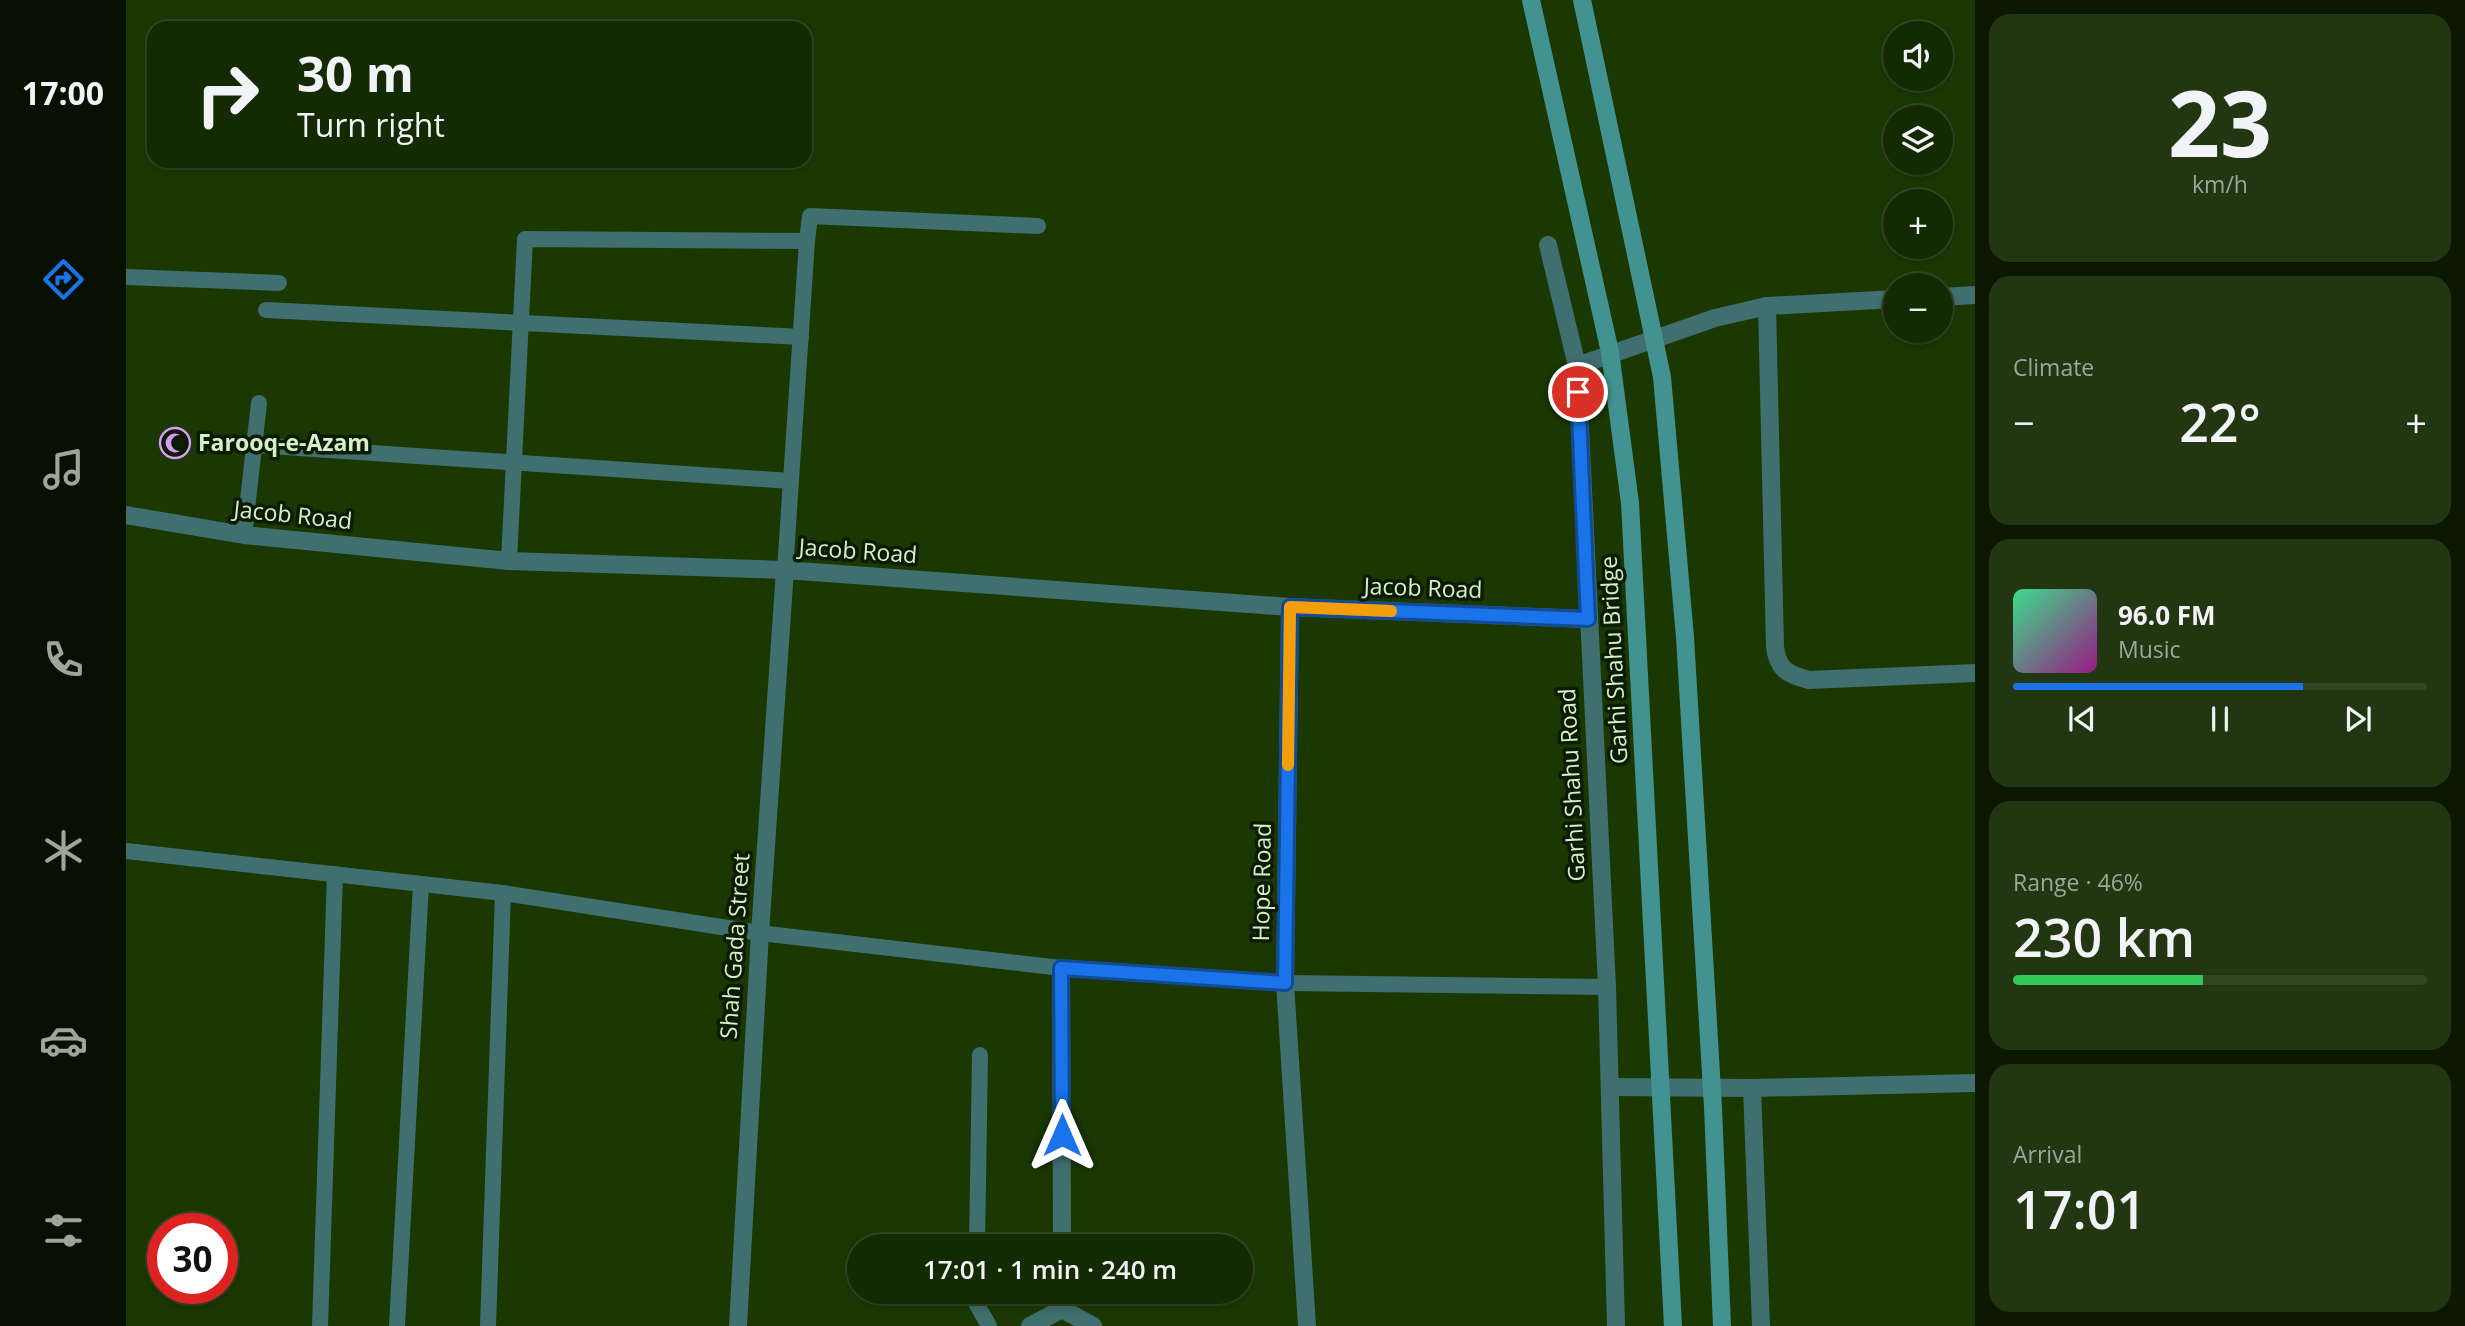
<!DOCTYPE html>
<meta charset="utf-8">
<style>
body{margin:0;font-family:"Open Sans",sans-serif;background:#213611;color:#f1f3f6;height:100vh;display:flex;flex-direction:column;font-size:26px;white-space:nowrap}
*{box-sizing:border-box;margin:0}
p{font-size:23px;color:#9da799}
.icon{flex:none;width:38px;height:38px;fill:none;stroke:currentColor;stroke-width:2;stroke-linecap:round;stroke-linejoin:round}
.map{position:relative;flex:1;overflow:hidden}
.sheet{display:flex;flex-direction:column;gap:14px;padding:14px;background:#0b1701;width:490px}
.sheet>*{flex:none}
.guide{position:absolute;left:21px;top:21px;width:665px;height:147px;border-radius:21px;box-shadow:0 4px 10px #0003,0 0 0 2px #334624;background:#142a02;color:#f1f3f6;overflow:hidden}
.fabs{position:absolute;left:1757px;top:21px;display:grid;gap:14px}
.fabs a{display:grid;place-items:center;width:70px;height:70px;border-radius:50%;background:#142a02;box-shadow:0 4px 10px #0003,0 0 0 2px #334624;font-size:35px}
.speed{position:absolute;left:21px;top:1213px;display:flex;gap:14px;font-size:35px;font-weight:700;text-align:center}
.speed>*{display:grid;place-content:center;width:91px;height:91px;border-radius:50%;background:#142a02;box-shadow:0 4px 10px #0003,0 0 0 2px #334624;line-height:1}
.speed .limit{border:10px solid #d22;background:#fff;color:#111}
.pin{position:absolute;display:grid;place-items:center;width:60px;height:60px;color:#fff;margin:-30px;border:4px solid #fff;border-radius:50%;box-shadow:0 2px 7px #0007}
.me{position:absolute;width:77px;margin:-38px;rotate:0deg;stroke-linejoin:round;filter:drop-shadow(0 0 5px #0008)}
.turn{display:flex;align-items:center;gap:24px;height:147px;padding:0 35px;font-size:32px}
.turn .icon{width:91px;height:91px;stroke-width:2.5}
.turn b{display:block;font-size:49px;line-height:60px}
.big{font-size:52px;font-weight:600;line-height:1.1}
.sheet .card{flex:1;display:flex;flex-direction:column;justify-content:center;gap:10px;min-width:0;padding:0 24px;border-radius:21px;background:#213611}
.sheet .dial{align-items:center;gap:0}
.dial b{font-size:91px;line-height:1}
.song{display:flex;align-items:center;gap:21px}
.cover{width:84px;height:84px;border-radius:10px;background:linear-gradient(135deg,hsl(150 70% 55%),hsl(310 70% 35%))}
.played{height:7px;border-radius:4px;background:linear-gradient(90deg,#1a73e8 70%,#334624 70%)}
.keys{display:flex;justify-content:space-around;direction:ltr}
.heat{display:flex;justify-content:space-between;align-items:center;font-size:38px;direction:ltr}
.charge{height:10px;border-radius:5px;background:linear-gradient(90deg,#34c759 46%,#334624 0)}
.trip{position:absolute;left:721px;top:1234px;width:406px;height:70px;border-radius:35px;background:#142a02;box-shadow:0 4px 10px #0003,0 0 0 2px #334624;font-weight:600;line-height:70px;text-align:center}
main{display:flex;flex:1;min-height:0}
.menu{display:flex;flex-direction:column;width:126px;justify-content:space-around;align-items:center;background:#081101;color:#9da799}
.menu .icon{width:49px;height:49px}
.menu .selected{color:#1a73e8}
.menu b{font-size:32px;color:#f1f3f6}
.map>svg:first-child{display:block}
</style>
<main>
<nav class="menu">
<b>17:00</b>
<svg class="icon selected" aria-label="directions" viewBox="0 0 24 24"><path d="M12 3l9 9-9 9-9-9zM9 14v-3h6M13 9l2 2-2 2"/></svg>
<svg class="icon" aria-label="music" viewBox="0 0 24 24"><path d="M9 18V5l10-2v13"/><circle cx="6" cy="18" r="3"/><circle cx="16" cy="16" r="3"/></svg>
<svg class="icon" aria-label="phone" viewBox="0 0 24 24"><path d="M5 4h4l2 5-3 2q2 4 5 5l2-3 5 2v4C11 20 4 13 5 4z"/></svg>
<svg class="icon" aria-label="climate" viewBox="0 0 24 24"><path d="M12 3v18M4 7l16 10M4 17L20 7"/></svg>
<svg class="icon" aria-label="car" viewBox="0 0 24 24"><path d="M5 17H2v-5l4-1 3-4h7l3 4 3 1v5h-3M9 17h6M6 11h13"/><circle cx="7" cy="17" r="2"/><circle cx="17" cy="17" r="2"/></svg>
<svg class="icon" aria-label="filters" viewBox="0 0 24 24"><path d="M4 7h16M4 17h16"/><circle cx="9" cy="7" r="2"/><circle cx="15" cy="17" r="2"/></svg>
</nav>
<div class="map">
<svg width="1849" height="1326" viewBox="0 0 1849 1326">
<rect width="100%" height="100%" fill="#1b3803"/>
<g fill="none" stroke-linecap="round" stroke-linejoin="round">
<g stroke="#3f6f6e" stroke-width="16">
<polyline points="681,241 684,216 912,226"/>
<polyline points="0,277 153,283"/>
<polyline points="140,310 675,337"/>
<polyline points="128,445 665,481"/>
<polyline points="118,535 133,403"/>
<polyline points="383,561 399,239 681,241 659,570"/>
<polyline points="0,851 377,893 634,933 935,968 1159,983 1481,987"/>
<polyline points="851,1246 854,1055"/>
<polyline points="850,1292 850,1303 863,1326"/>
<polyline points="194,1326 209,874"/>
<polyline points="271,1326 295,884"/>
<polyline points="362,1326 377,893"/>
</g>
<g stroke="#3f6f6e" stroke-width="18">
<polyline points="1422,245 1451,366 1481,987 1490,1326"/>
<polyline points="1815,297 1849,295"/>
<path d="M1641 306 1649 646C1651 669 1662 675 1683 680L1849 673"/>
<polyline points="1451,366 1589,318 1641,306 1769,299"/>
<polyline points="0,515 118,535 383,561 659,570 1164,607 1462,619"/>
<polyline points="1164,607 1159,983 1181,1326"/>
<polyline points="935,968 936,1246"/>
<polyline points="1484,1087 1626,1088 1635,1326"/>
<polyline points="1626,1088 1849,1083"/>
<polyline points="936,1292 936,1309 967,1326"/>
<polyline points="612,1326 634,933 659,570"/>
<polyline points="904,1326 936,1309"/>
</g>
<polyline stroke="#429292" stroke-width="18" points="1587,1107 1596,1326"/>
<g stroke="#429292" stroke-width="18">
<polyline points="1405,0 1484,352 1504,503 1547,1326"/>
<polyline points="1456,0 1536,377 1559,637 1587,1107"/>
</g>
</g>
<g fill="none" stroke-linecap="round" stroke-linejoin="round">
<g stroke="#114b97" stroke-width="18">
<polyline id="route" points="936,1135 935,968 1159,983 1164,607 1462,619 1452,392"/>
</g>
<use href="#route" stroke="#1a73e8" stroke-width="12"/>
<polyline stroke="#f59e0b" stroke-width="12" points="1162,765 1164,607 1265,611"/>
</g>
<defs>
<g id="mosque-ring" transform="scale(1.575)"><circle r="9.5" fill="#0c1c02" stroke="#da9af7" stroke-width="1.5"/><path d="M3.5-4.9A6 6 0 1 0 3.5 4.9A5 5 0 1 1 3.5-4.9Z" fill="#da9af7"/></g>
</defs>
<g fill-rule="evenodd">
<use href="#mosque-ring" x="49" y="443"/>
</g>
<g text-anchor="middle" stroke-width="7" stroke-linejoin="round" paint-order="stroke">
<g font-size="23" font-weight="bold" fill="#d8efcc" stroke="#0c1c02" text-anchor="start">
<text x="72" y="451">Farooq-e-Azam</text>
</g>
<g font-size="23" fill="#d8efcc" stroke="#0c1c02">
<text transform="translate(167 515) rotate(6)" y="8">Jacob Road</text>
<text transform="translate(732 551) rotate(4)" y="8">Jacob Road</text>
<text transform="translate(1297 588) rotate(2)" y="8">Jacob Road</text>
<text transform="translate(1488 660) rotate(-93)" y="8">Garhi Shahu Bridge</text>
<text transform="translate(1446 785) rotate(-93)" y="8">Garhi Shahu Road</text>
<text transform="translate(1136 882) rotate(-89)" y="8">Hope Road</text>
<text transform="translate(609 946) rotate(-86)" y="8">Shah Gada Street</text>
</g>
</g>
</svg>
<div class="fabs">
<a><svg class="icon" aria-label="sound" viewBox="0 0 24 24"><path d="M4 9h4l5-4v14l-5-4H4zM17 9q2 3 0 6"/></svg></a>
<a><svg class="icon" aria-label="layers" viewBox="0 0 24 24"><path d="M12 4l9 5-9 5-9-5zM3 14l9 5 9-5"/></svg></a>
<a>+</a>
<a>−</a>
</div>
<div class="speed"><div class="limit">30</div></div>
<div class="pin" style="left:1452px;top:392px;background:#d93025"><svg class="icon" aria-label="arrive" viewBox="0 0 24 24"><path d="M6 21V4h12l-3 4 3 4H6"/></svg></div>
<svg class="me" style="left:936px;top:1135px" viewBox="-20 -20 40 40"><path d="M0-17L14 15 0 8-14 15z" fill="#1a73e8" stroke="#fff" stroke-width="4"/></svg>
<div class="trip">17:01 · 1 min · 240 m</div>
<div class="guide">
<div class="turn"><svg class="icon" aria-label="right" viewBox="0 0 24 24"><path d="M7 20v-9h11M14 6l5 5-5 5"/></svg><div><b>30 m</b>Turn right</div></div>
</div>
</div>
<section class="sheet">
<div class="card dial"><b>23</b><p>km/h</p></div>
<div class="card"><p>Climate</p>
<div class="heat"><a>−</a><b class="big">22°</b><a>+</a></div>
</div>
<div class="card">
<div class="song"><i class="cover"></i><div><b>96.0 FM</b><p>Music</p></div></div>
<div class="played"></div>
<div class="keys"><svg class="icon" aria-label="previous" viewBox="0 0 24 24"><path d="M18 5L8 12l10 7zM5 5v14"/></svg><svg class="icon" aria-label="pause" viewBox="0 0 24 24"><path d="M8 5v14M16 5v14"/></svg><svg class="icon" aria-label="next" viewBox="0 0 24 24"><path d="M6 5l10 7-10 7zM19 5v14"/></svg></div>
</div>
<div class="card"><p>Range · 46%</p><b class="big">230 km</b><div class="charge"></div></div>
<div class="card"><p>Arrival</p><b class="big">17:01</b></div>
</section>
</main>
